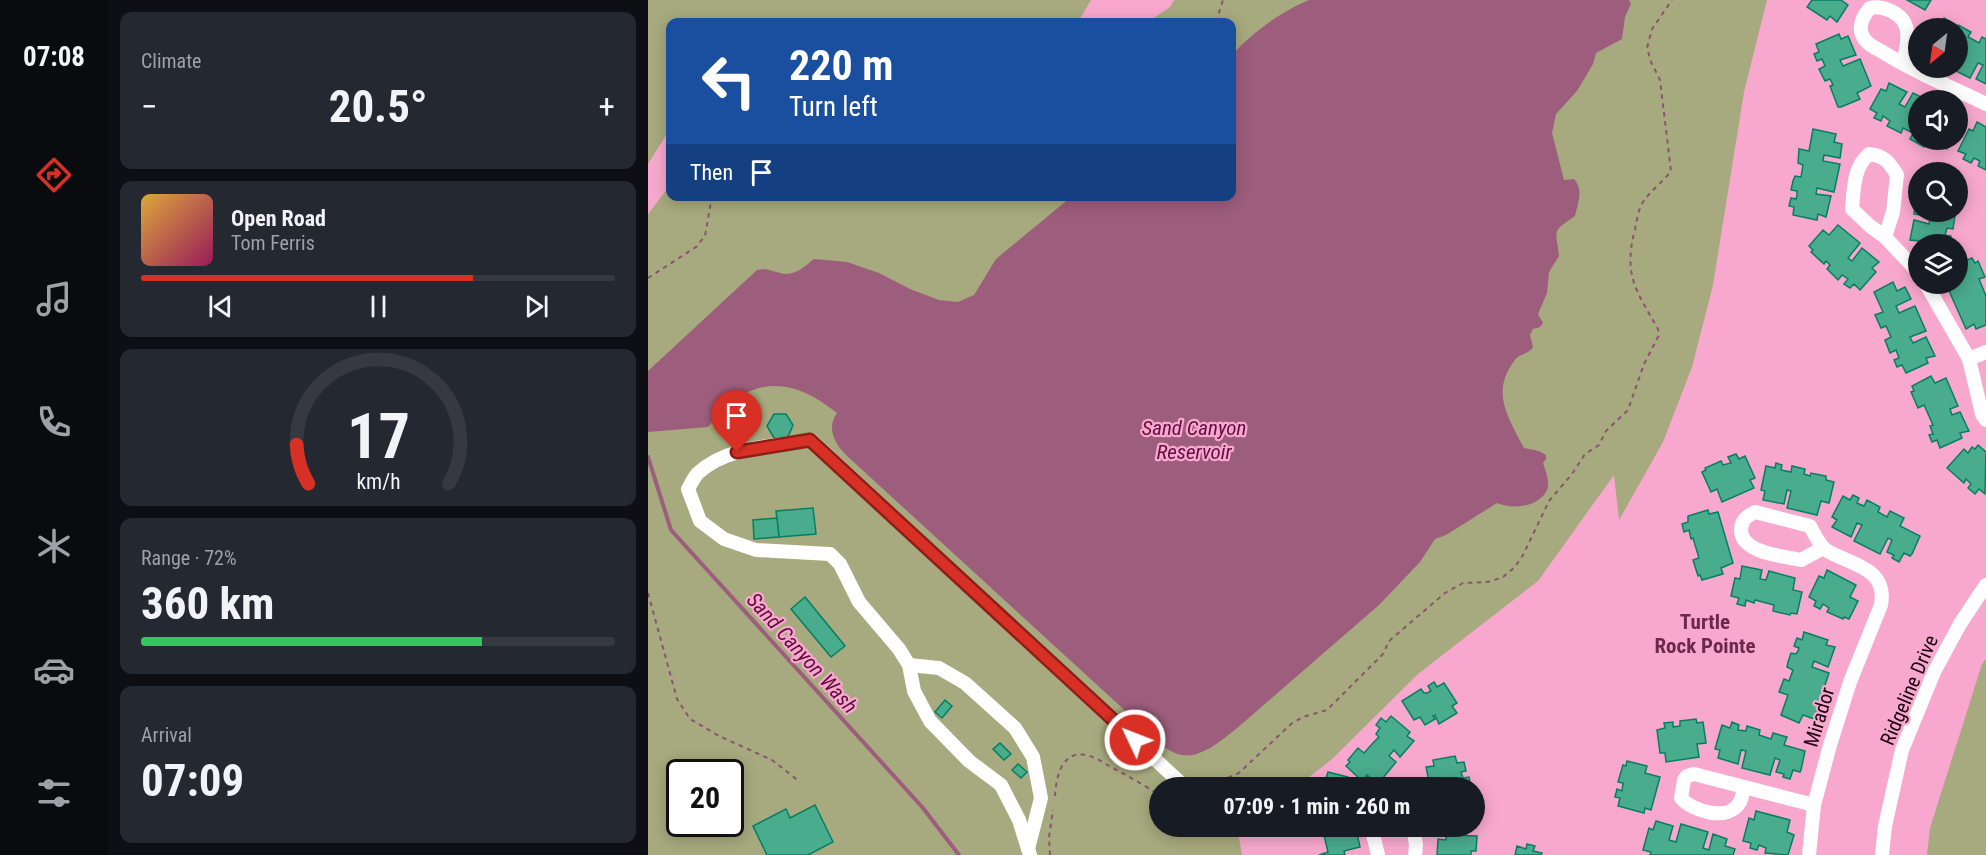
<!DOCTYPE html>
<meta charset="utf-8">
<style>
body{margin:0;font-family:"Roboto Condensed",sans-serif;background:#242831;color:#f1f3f6;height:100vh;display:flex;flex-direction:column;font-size:22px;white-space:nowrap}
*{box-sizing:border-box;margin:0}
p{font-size:20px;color:#9ea1a6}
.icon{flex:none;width:33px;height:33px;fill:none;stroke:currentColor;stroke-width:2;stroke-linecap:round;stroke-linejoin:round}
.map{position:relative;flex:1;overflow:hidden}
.sheet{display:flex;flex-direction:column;gap:12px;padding:12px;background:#0d0f14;width:540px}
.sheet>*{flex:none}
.hud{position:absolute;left:18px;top:18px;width:570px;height:183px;border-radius:12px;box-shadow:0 3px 15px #0003;background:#1a4fa0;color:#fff;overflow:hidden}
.needle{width:39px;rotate:209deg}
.fabs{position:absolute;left:1260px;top:18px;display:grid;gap:12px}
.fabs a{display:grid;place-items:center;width:60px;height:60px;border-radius:50%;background:#171b24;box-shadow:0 3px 15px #0003;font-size:30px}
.speed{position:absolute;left:18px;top:759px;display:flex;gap:12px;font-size:30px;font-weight:700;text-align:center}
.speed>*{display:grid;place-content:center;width:78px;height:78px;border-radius:50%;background:#171b24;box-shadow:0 3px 15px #0003;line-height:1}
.speed .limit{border:3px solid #111;border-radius:9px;background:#fff;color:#111}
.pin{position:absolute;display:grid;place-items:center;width:51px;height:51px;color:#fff;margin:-62px -26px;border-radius:50% 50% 50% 0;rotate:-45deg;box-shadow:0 0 6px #0007}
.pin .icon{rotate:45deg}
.me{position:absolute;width:66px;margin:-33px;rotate:313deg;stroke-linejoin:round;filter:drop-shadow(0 0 4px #0008)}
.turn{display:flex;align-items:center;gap:21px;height:126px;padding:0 24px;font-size:27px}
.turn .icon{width:78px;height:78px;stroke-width:2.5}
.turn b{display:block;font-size:42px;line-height:51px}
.then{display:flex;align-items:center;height:57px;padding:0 24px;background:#0003;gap:12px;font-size:22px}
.big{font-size:45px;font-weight:700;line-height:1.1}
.sheet .tile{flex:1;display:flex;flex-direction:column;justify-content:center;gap:9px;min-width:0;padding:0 21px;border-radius:12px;background:#242831}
.sheet .dial{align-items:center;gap:0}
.dial svg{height:156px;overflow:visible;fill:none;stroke:#363941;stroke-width:7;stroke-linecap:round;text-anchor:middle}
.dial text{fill:#f1f3f6;stroke:none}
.song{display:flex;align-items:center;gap:18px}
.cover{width:72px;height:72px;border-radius:9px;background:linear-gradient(135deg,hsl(40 70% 55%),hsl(330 70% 35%))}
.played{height:6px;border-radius:3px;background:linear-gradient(90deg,#d93025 70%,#363941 70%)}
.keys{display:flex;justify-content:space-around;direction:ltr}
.heat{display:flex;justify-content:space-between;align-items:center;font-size:33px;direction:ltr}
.charge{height:9px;border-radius:4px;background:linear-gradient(90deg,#34c759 72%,#363941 0)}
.trip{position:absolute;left:501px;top:777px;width:336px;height:60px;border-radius:30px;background:#171b24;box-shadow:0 3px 15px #0003;font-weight:700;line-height:60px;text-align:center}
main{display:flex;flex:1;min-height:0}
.dock{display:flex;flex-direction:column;width:108px;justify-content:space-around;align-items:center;background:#090b0e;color:#9ea1a6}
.dock .icon{width:42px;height:42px}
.dock .selected{color:#d93025}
.dock b{font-size:27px;color:#f1f3f6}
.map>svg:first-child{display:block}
</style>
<main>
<nav class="dock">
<b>07:08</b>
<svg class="icon selected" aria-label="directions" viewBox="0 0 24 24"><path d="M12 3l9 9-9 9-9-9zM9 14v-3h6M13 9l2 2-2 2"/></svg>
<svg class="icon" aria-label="music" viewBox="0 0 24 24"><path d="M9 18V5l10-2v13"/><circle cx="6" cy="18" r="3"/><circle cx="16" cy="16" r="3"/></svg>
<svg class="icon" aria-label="phone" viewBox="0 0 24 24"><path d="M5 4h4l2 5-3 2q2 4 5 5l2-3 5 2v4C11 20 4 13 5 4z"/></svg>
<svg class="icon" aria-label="climate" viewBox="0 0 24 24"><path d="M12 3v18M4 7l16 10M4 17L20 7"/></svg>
<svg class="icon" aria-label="car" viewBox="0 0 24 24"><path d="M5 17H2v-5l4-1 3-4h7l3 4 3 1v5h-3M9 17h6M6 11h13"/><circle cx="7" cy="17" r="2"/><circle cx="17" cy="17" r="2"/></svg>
<svg class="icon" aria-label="filters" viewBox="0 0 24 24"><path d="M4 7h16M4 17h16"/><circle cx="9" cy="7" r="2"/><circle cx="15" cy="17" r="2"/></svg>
</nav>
<section class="sheet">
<div class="tile"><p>Climate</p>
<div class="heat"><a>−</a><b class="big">20.5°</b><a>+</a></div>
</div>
<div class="tile">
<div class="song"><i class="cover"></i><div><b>Open Road</b><p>Tom Ferris</p></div></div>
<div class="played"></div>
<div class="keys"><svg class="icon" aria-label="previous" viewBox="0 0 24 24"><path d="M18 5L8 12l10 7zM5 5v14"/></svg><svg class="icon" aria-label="pause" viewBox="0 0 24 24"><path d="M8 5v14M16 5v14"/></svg><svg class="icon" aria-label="next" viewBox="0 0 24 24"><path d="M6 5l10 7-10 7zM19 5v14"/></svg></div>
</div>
<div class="tile dial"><svg viewBox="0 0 100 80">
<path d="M14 69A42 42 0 1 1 86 69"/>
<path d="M14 69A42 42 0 0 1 8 49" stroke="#d93025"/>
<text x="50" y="56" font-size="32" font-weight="700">17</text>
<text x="50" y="72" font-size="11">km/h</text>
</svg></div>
<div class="tile"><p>Range · 72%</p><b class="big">360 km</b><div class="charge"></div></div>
<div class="tile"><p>Arrival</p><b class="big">07:09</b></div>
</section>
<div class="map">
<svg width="1338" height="855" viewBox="0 0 1338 855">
<rect width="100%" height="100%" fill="#f8a8ce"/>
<g fill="#a7a97e" fill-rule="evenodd">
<polygon points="0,0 443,0 430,22 22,22 22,129 0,164"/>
<path d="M526 0H1119L1096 92 1065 285 1044 367 1015 442 971 520 966 475 890 581 770 674 683 760 648 787 512 788V826L597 827 590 832 594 855H0V214L22 185V196H584V22H500L522 7ZM32 772H82V824H32Z"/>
<polygon points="1338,659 1338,855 1279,855 1282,828 1334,664"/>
</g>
<path fill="#9d5d7d" d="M661 0H981L983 4 977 17 974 39 948 53 945 64 929 91 908 114 904 133 916 180 926 179C936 190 930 202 927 216 903 233 908 228 911 256L901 272 899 293 890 314 895 323 892 327 885 329 882 335 885 347C880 355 872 353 867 360 842 392 860 417 876 448L891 451 898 455V459L895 463C898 472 903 484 898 492 888 508 864 509 849 503L798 535 787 539 772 562 731 605 588 729C567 745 544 767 518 748L198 455C187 444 178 428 189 413 155 386 122 374 82 402 74 408 67 419 60 427L0 432V371L109 270C118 268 123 271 132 273 146 277 156 267 166 259L199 262 231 273 262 289 291 300 310 302 326 295 348 259 423 197 584 196V55C605 32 632 12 661 0Z"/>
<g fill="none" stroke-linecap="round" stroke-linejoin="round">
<polyline stroke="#9d5d7d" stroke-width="4" points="0,457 23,530 275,808 311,855"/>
</g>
<g fill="#49ac8d" stroke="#057f62" stroke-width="1.5">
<polygon points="1164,0 1193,0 1200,5 1189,22 1182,16 1179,20 1159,7"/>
<polygon points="1259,0 1283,0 1277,10"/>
<polygon points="1296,18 1303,22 1301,26 1305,28 1281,28 1286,20 1293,24"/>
<polygon points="1310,25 1323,32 1320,37 1331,43 1334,37 1338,39 1338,84 1328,79 1335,65 1330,63 1322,78 1302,68 1310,68 1308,28"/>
<polygon points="1191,34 1193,39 1200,36 1208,55 1192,60 1195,66 1212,59 1223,86 1209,93 1212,99 1193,107 1190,107 1182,86 1185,85 1182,79 1177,81 1171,69 1177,66 1174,59 1169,61 1166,54 1171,52 1168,44"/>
<polygon points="1241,83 1259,92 1251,104 1257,107 1265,93 1279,100 1270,100 1270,140 1279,140 1276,147 1262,139 1265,133 1255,128 1253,133 1239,126 1242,121 1235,116 1233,121 1226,118 1229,113 1222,109 1233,89 1238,91"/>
<polygon points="1329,122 1338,127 1338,170 1330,166 1332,161 1326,158 1323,163 1315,159 1318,154 1310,151 1321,129 1325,131"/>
<polygon points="1165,129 1188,134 1186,142 1194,144 1192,158 1176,155 1175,161 1192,164 1186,192 1169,188 1168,194 1183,196 1178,217 1170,214 1169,220 1145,215 1146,207 1141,206 1143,198 1148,199 1149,195 1149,191 1143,190 1145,181 1147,176 1153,177 1155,165 1150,163 1151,149 1161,151"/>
<polygon points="1281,140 1304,140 1299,149"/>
<polygon points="1270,189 1270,212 1302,212 1301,213 1307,215 1305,229 1299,228 1297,235 1303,236 1301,244 1295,243 1295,244 1270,246 1271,241 1262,240 1266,220 1281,224 1282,217 1266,214"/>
<polygon points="1190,225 1212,243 1200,258 1204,261 1214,248 1231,262 1224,268 1228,272 1212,290 1206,284 1202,288 1196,284 1200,279 1194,275 1190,280 1179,269 1182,265 1178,261 1176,264 1163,252 1165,250 1161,246 1175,230 1181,235"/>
<polygon points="1324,258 1327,263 1330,261 1337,277 1331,279 1338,296 1338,325 1328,329 1326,324 1318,329 1298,284 1310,284 1310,264"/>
<polygon points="1245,282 1249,291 1257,287 1263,299 1248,306 1251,313 1267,306 1278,331 1262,337 1265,343 1278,337 1287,356 1278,358 1280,363 1258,373 1254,365 1249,367 1246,360 1251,358 1248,350 1242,353 1237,340 1243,337 1238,326 1233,328 1227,315 1235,312 1226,292"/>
<polygon points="1283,376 1287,383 1298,378 1310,406 1302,409 1304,415 1312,412 1321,431 1312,433 1314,438 1292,448 1289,440 1284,442 1281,435 1285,434 1282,426 1285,425 1276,405 1270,408 1263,392 1266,391 1264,386"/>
<polygon points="126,414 138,414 145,425 140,437 126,438 119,426"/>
<polygon points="1330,445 1338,452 1337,494 1331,489 1327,494 1320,488 1323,484 1318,479 1316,483 1299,468 1316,449 1320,453 1324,447 1327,449"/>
<polygon points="1088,454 1091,459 1097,456 1107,478 1102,480 1106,488 1074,502 1069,489 1063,492 1054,472 1058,470 1057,468 1073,461 1075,465 1083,463 1080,457"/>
<polygon points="1128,463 1134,465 1133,470 1143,472 1144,466 1157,469 1156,474 1162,476 1163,473 1178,476 1178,480 1186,482 1181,503 1173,501 1169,515 1139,508 1143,491 1139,490 1136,504 1115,500 1117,491 1113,490 1118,466 1127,468"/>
<polygon points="1205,495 1211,498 1209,503 1216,506 1219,500 1232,507 1230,512 1239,517 1242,511 1256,518 1252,526 1272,536 1264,554 1262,556 1256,553 1251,562 1244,558 1246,555 1239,552 1244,540 1240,538 1232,554 1206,541 1214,525 1209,523 1203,537 1184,527 1189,520 1184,517 1195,496 1202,500"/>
<polygon points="165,508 168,534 131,537 128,511"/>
<polygon points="1060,510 1061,514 1070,512 1085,563 1073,568 1075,574 1054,580 1052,575 1050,576 1045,560 1051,558 1045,538 1043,539 1041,530 1036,532 1034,524 1040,522 1040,516"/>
<polygon points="129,518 131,537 106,539 105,520"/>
<polygon points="1094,566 1114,570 1112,579 1118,580 1121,571 1147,578 1145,590 1154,592 1149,614 1143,613 1142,615 1125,611 1126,605 1107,600 1106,603 1098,600 1097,606 1089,604 1091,598 1083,596 1087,578 1092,579"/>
<polygon points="1179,570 1208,585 1202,597 1210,601 1201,619 1196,617 1195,619 1179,612 1181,608 1175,604 1172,609 1166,606 1168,601 1161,597 1171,576 1176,578"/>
<polygon points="157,597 197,646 183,657 143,609"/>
<polygon points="1156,632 1180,640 1178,645 1187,647 1180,667 1166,661 1164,667 1181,673 1166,719 1155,715 1151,723 1133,715 1140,695 1131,692 1136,679 1141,681 1145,670 1139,667 1140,662 1143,653 1148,654 1150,651 1151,648 1146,646 1149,638 1154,640"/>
<polygon points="786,682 789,687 796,683 809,703 804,706 809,713 791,724 787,715 785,716 787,719 777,725 772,717 766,720 754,701 773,689 776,693 779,693 783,691 780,686"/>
<polygon points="297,700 304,706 294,718 287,712"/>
<polygon points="743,716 762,732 759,736 766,741 752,757 746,750 741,756 748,762 730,784 719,775 714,781 698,766 702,762 700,760 710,748 716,753 725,743 731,737 728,734 732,728 728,725 733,718 738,722"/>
<polygon points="1048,719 1049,723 1055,722 1058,743 1049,744 1051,757 1018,762 1017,753 1012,753 1009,730 1017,728 1016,723 1025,722 1025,727 1032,726 1032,721"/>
<polygon points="1084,722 1091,725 1090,730 1098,731 1099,726 1112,730 1111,735 1123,739 1125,733 1139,737 1136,745 1157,751 1153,770 1152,772 1145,770 1142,779 1135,777 1136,774 1128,772 1132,760 1127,758 1122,775 1094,768 1098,751 1093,750 1090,764 1070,758 1072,750 1067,749 1074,725 1082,728"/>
<polygon points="352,743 363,754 356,760 345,749"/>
<polygon points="807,756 809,763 816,762 818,771 813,772 815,778 821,777 823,787 797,788 796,783 782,786 778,767 786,766 785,760"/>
<polygon points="979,761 999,766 997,773 1012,777 1003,810 997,808 996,813 970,806 972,798 967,797 969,789 974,791 975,783 970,782 975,765 978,766"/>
<polygon points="370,764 379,772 373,778 364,770"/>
<polygon points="680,772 700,777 699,787 701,788 675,788"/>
<polygon points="167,805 185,842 160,855 119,855 105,826 138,809 142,818"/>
<polygon points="1108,811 1142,820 1139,832 1146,835 1140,855 1117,853 1118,848 1111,845 1109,850 1102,848 1103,843 1095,841 1101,818 1106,820"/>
<polygon points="1008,821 1025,826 1021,840 1028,842 1033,824 1060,832 1055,848 1061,850 1065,834 1079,839 1077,846 1087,849 1085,855 1002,855 1003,852 995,850 1001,828 1005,830"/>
<polygon points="696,826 698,835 709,833 712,847 696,851 697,855 671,855 680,852 675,831"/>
<polygon points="798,835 829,836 828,851 823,851 823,855 789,855 790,839 798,840"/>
<polygon points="879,844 887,846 885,851 894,853 893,855 867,855 869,846 878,849"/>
</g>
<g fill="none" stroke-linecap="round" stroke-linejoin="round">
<g stroke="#89556f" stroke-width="2" stroke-dasharray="4.5 4.5" stroke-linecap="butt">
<polyline points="568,22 575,0"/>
<polyline points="0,278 48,247 57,236 64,196"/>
<polyline points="0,593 29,699 42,719 71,736 124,760 152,782"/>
<path d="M555 788 591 773 643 724 655 717 679 710 735 654 741 641 797 593 815 583 840 582 855 577 867 567 875 555 901 501 924 474 937 454 951 445 958 431 980 410 996 364 1011 335 1010 329C988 290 975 276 987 229 989 220 990 210 995 202 1002 191 1015 182 1023 171L1012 80 1003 62 999 48 1004 29 1024 0"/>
<path d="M407 796C408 777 414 750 438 755 448 757 455 763 463 767 480 776 497 785 512 796"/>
<polyline points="402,855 401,837 405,810"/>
</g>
<g stroke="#fff" stroke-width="14">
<path d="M1255 64C1259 45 1266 23 1245 12 1237 8 1230 6 1222 8 1214 17 1208 30 1218 41 1221 45 1229 49 1233 51 1266 72 1303 87 1338 104"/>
<path d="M1237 237 1245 212 1249 175C1241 162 1237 156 1221 154 1205 168 1206 189 1204 209L1222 226 1237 237 1270 272"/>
<polyline points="1278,284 1321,359 1334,414 1338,420"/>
<polyline points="1321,359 1338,352"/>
<polyline points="261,665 291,668 317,683 367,728 385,757 393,798 380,849"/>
<path d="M737 788C742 783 751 783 756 788"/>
<path d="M1096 788C1095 792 1094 798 1092 802 1081 822 1045 812 1033 798L1036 780 1039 776 1046 774 1166 805"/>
<polyline points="723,826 730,855"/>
<polyline points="765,826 768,845 767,855"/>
<path d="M382 855 371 820 353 785 321 761 282 721 266 691 261 665 251 649 211 602 192 564 182 554 108 550 76 539 52 521 40 489C43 484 46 477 50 473 79 446 126 446 163 440L538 788"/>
<path d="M1161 855 1166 805 1182 745 1202 682 1233 605C1240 567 1202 565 1178 550 1171 545 1166 533 1162 526L1107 512C1099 516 1093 520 1093 530 1093 553 1135 556 1153 560L1175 548"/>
<polyline points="1234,855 1237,826 1254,750 1286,672 1312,624 1338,585"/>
</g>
</g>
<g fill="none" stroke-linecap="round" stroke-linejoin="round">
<g stroke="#8d1f18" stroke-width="15">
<polyline id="route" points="89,452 162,440 487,740"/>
</g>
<use href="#route" stroke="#d93025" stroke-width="10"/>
</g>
<g text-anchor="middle" stroke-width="4.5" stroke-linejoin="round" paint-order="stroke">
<g font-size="20" fill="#1b0310" stroke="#f8a8ce">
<text transform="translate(1261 690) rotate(-67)" y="7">Ridgeline Drive</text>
<text transform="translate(1171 717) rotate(-73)" y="7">Mirador</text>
</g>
<g font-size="21" font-style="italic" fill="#600f3f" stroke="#f8a8ce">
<text x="546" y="435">Sand Canyon<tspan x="546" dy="24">Reservoir</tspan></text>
<text transform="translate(154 653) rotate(48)" y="7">Sand Canyon Wash</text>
</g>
<g font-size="21" font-weight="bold" fill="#6c294e" stroke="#f8a8ce">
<text x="1057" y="629">Turtle<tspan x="1057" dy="24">Rock Pointe</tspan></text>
</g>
</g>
</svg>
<div class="fabs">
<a><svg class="needle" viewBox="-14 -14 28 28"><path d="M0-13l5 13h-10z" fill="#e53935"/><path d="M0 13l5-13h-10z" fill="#9ea1a6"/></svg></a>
<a><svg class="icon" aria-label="sound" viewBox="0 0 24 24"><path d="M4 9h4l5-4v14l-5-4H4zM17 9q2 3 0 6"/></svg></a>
<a><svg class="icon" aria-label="search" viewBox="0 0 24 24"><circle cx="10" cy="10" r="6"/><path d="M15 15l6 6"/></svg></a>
<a><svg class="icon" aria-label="layers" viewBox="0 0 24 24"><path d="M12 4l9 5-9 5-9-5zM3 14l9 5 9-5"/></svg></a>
</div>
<div class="speed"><div class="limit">20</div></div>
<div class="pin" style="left:89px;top:452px;background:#d93025"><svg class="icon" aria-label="arrive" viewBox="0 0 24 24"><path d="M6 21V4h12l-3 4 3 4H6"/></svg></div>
<svg class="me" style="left:487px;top:740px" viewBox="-20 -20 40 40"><circle r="17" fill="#d93025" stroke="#fff" stroke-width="3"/><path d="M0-11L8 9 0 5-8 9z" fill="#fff"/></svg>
<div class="trip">07:09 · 1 min · 260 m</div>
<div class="hud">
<div class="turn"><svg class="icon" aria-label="left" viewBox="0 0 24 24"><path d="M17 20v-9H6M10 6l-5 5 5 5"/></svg><div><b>220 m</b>Turn left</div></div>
<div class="then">Then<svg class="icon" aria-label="arrive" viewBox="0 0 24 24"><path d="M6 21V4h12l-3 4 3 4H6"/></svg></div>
</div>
</div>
</main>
